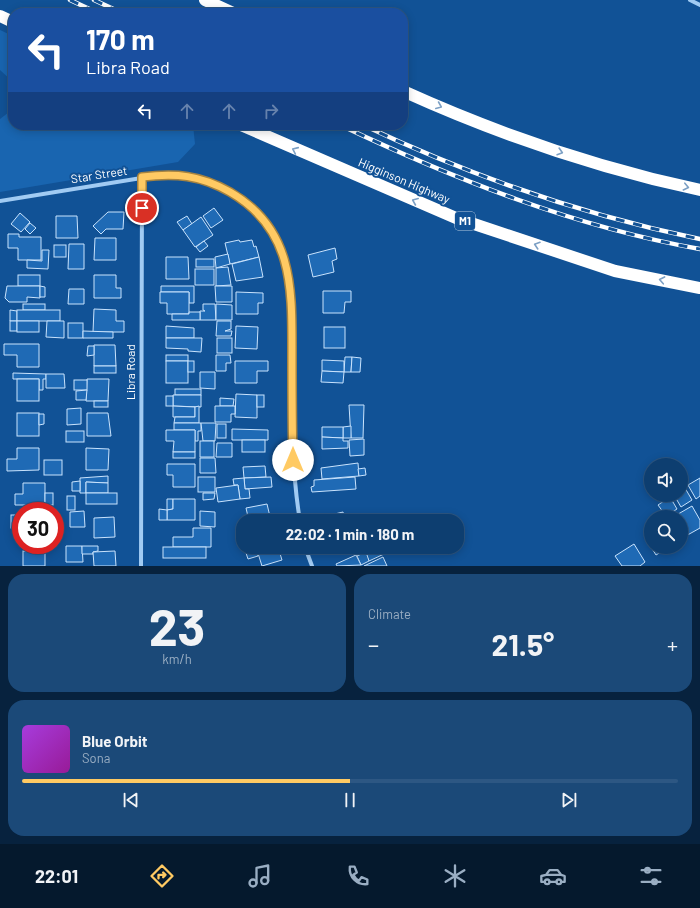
<!DOCTYPE html>
<meta charset="utf-8">
<style>
body{margin:0;font-family:Barlow,sans-serif;background:#1b4978;color:#f1f3f6;height:100vh;display:flex;flex-direction:column;font-size:15px;white-space:nowrap}
*{box-sizing:border-box;margin:0}
p{font-size:13px;color:#9aaec3}
.icon{flex:none;width:22px;height:22px;fill:none;stroke:currentColor;stroke-width:2;stroke-linecap:round;stroke-linejoin:round}
.map{position:relative;height:566px;overflow:hidden}
.panel{display:flex;flex-direction:column;gap:8px;padding:8px;background:#07223e;flex:1}
.panel>*{flex:none}
.guide{position:absolute;left:8px;top:8px;width:400px;height:122px;border-radius:16px;box-shadow:0 2px 10px #0003,0 0 0 1px #2d5783;background:#1a4fa0;color:#fff;overflow:hidden}
.controls{position:absolute;left:644px;top:458px;display:grid;gap:8px}
.controls a{display:grid;place-items:center;width:44px;height:44px;border-radius:50%;background:#0d3e70;box-shadow:0 2px 10px #0003,0 0 0 1px #2d5783;font-size:20px}
.speed{position:absolute;left:12px;top:502px;display:flex;gap:8px;font-size:20px;font-weight:700;text-align:center}
.speed>*{display:grid;place-content:center;width:52px;height:52px;border-radius:50%;background:#0d3e70;box-shadow:0 2px 10px #0003,0 0 0 1px #2d5783;line-height:1}
.speed .limit{border:6px solid #d22;background:#fff;color:#111}
.pin{position:absolute;display:grid;place-items:center;width:34px;height:34px;color:#fff;margin:-17px;border:2px solid #fff;border-radius:50%;box-shadow:0 1px 4px #0007}
.me{position:absolute;width:44px;margin:-22px;rotate:0deg;stroke-linejoin:round;filter:drop-shadow(0 0 3px #0008)}
.turn{display:flex;align-items:center;gap:14px;height:84px;padding:0 12px;font-size:18px}
.turn .icon{width:52px;height:52px;stroke-width:2.5}
.turn b{display:block;font-size:28px;line-height:34px}
.lanes{display:flex;align-items:center;height:38px;padding:0 12px;background:#0003;justify-content:center;gap:20px;direction:ltr}
.lanes .off{opacity:.35}
.big{font-size:30px;font-weight:700;line-height:1.1}
.panel .card{flex:1;display:flex;flex-direction:column;justify-content:center;gap:6px;min-width:0;padding:0 14px;border-radius:16px;background:#1b4978}
.panel .dial{align-items:center;gap:0}
.dial b{font-size:52px;line-height:1}
.song{display:flex;align-items:center;gap:12px}
.cover{width:48px;height:48px;border-radius:6px;background:linear-gradient(135deg,hsl(280 70% 55%),hsl(300 70% 35%))}
.played{height:4px;border-radius:2px;background:linear-gradient(90deg,#ffca63 50%,#2d5783 50%)}
.keys{display:flex;justify-content:space-around;direction:ltr}
.heat{display:flex;justify-content:space-between;align-items:center;font-size:22px;direction:ltr}
.panel .tiles{flex:1;display:grid;gap:8px;grid-template-columns:1fr 1fr}
.card:last-child{grid-column:span 2}
.trip{position:absolute;left:236px;top:514px;width:228px;height:40px;border-radius:16px;background:#0d3e70;box-shadow:0 2px 10px #0003,0 0 0 1px #2d5783;font-weight:700;line-height:40px;text-align:center}
.tabs{display:flex;height:64px;justify-content:space-around;align-items:center;background:#05192d;color:#9aaec3}
.tabs .icon{width:28px;height:28px}
.tabs .on{color:#ffca63}
.tabs b{font-size:18px;color:#f1f3f6}
.map>svg:first-child{display:block}
</style>
<div class="map">
<svg width="700" height="566" viewBox="0 0 700 566">
<rect width="100%" height="100%" fill="#115296"/>
<g fill="#1965b0">
<polygon points="0,30 13,36 13,82 0,70"/>
<polygon points="13,109 13,125 193,125 195,144 178,162 0,192 0,119"/>
</g>
<g fill="#1f6ab5" stroke="#c9e3fd">
<polygon points="214,208 223,220 211,228 203,216"/>
<polygon points="108,212 124,212 123,229 106,229 101,234 93,226"/>
<polygon points="20,213 30,222 21,232 11,224"/>
<polygon points="56,216 77,216 78,238 56,238"/>
<polygon points="187,216 192,224 183,230 177,222"/>
<polygon points="201,217 213,235 195,247 183,230"/>
<polygon points="30,223 36,228 30,234 25,229"/>
<polygon points="8,234 19,234 19,237 41,237 41,260 18,260 18,248 8,248"/>
<polygon points="95,238 116,238 116,260 94,260"/>
<polygon points="239,240 240,242 252,240 254,247 256,246 259,257 230,264 225,243"/>
<polygon points="204,241 208,246 200,252 196,247"/>
<polygon points="69,244 84,244 84,269 68,269"/>
<rect x="54" y="245" width="12" height="12"/>
<polygon points="335,248 337,259 332,261 334,272 313,277 308,255"/>
<polygon points="42,250 49,250 48,269 27,268 27,260 42,261"/>
<polygon points="228,254 230,264 216,268 215,257"/>
<polygon points="166,257 188,257 189,279 166,279"/>
<polygon points="259,257 263,277 236,281 232,264"/>
<rect x="196" y="259" width="18" height="8"/>
<polygon points="228,267 231,285 216,286 216,268"/>
<rect x="195" y="269" width="19" height="16"/>
<rect x="18" y="275" width="22" height="11"/>
<polygon points="94,275 116,275 116,288 121,288 121,298 94,298"/>
<polygon points="7,286 40,286 40,298 27,297 27,302 9,302 5,298"/>
<polygon points="40,286 45,287 45,297 40,297"/>
<polygon points="161,286 194,286 194,303 189,303 189,292 161,292"/>
<polygon points="215,286 232,286 232,302 216,302"/>
<polygon points="69,289 84,289 84,304 68,304"/>
<polygon points="323,291 351,291 351,302 345,302 344,313 323,313"/>
<polygon points="160,292 189,292 189,314 167,314 167,303 160,303"/>
<polygon points="236,292 263,293 263,303 258,303 258,314 236,314"/>
<rect x="23" y="304" width="22" height="6"/>
<polygon points="203,304 215,304 216,320 200,320 200,311 205,311 203,310"/>
<polygon points="216,304 232,305 232,320 216,320"/>
<polygon points="94,309 116,310 116,321 124,321 124,332 93,332"/>
<polygon points="10,310 17,311 17,321 10,321"/>
<rect x="17" y="310" width="43" height="11"/>
<polygon points="189,312 200,312 200,320 172,320 172,314 189,314"/>
<rect x="10" y="321" width="7" height="10"/>
<rect x="17" y="321" width="22" height="11"/>
<polygon points="47,321 64,321 64,338 46,337"/>
<polygon points="217,321 231,321 231,329 225,331 232,331 231,336 216,336"/>
<rect x="68" y="323" width="15" height="15"/>
<polygon points="166,326 194,328 194,338 166,338"/>
<polygon points="236,326 258,327 257,349 235,348"/>
<rect x="324" y="327" width="21" height="21"/>
<polygon points="83,331 113,332 113,338 83,338"/>
<polygon points="166,338 202,338 201,352 188,351 188,349 166,348"/>
<rect x="217" y="338" width="15" height="15"/>
<polygon points="4,344 39,344 39,367 17,367 17,355 4,355"/>
<polygon points="94,345 115,345 116,366 94,366"/>
<polygon points="88,346 94,346 94,355 87,356"/>
<rect x="166" y="355" width="22" height="6"/>
<polygon points="216,355 230,355 231,363 226,363 226,371 216,371"/>
<polygon points="345,357 352,357 351,372 344,372"/>
<polygon points="352,357 361,358 360,372 351,372"/>
<polygon points="322,360 344,361 344,372 322,371"/>
<rect x="166" y="361" width="22" height="22"/>
<rect x="188" y="361" width="6" height="11"/>
<polygon points="235,361 268,361 268,371 257,371 257,383 235,383"/>
<rect x="94" y="366" width="22" height="7"/>
<polygon points="322,371 344,372 343,383 321,382"/>
<polygon points="200,372 215,372 215,389 200,388"/>
<polygon points="13,373 46,374 46,379 43,379 43,390 39,390 39,379 13,379"/>
<polygon points="46,374 64,374 65,388 46,388"/>
<rect x="17" y="379" width="22" height="22"/>
<polygon points="87,379 109,379 108,401 86,401"/>
<rect x="74" y="380" width="13" height="10"/>
<rect x="175" y="389" width="26" height="6"/>
<polygon points="87,390 86,400 76,400 76,391"/>
<polygon points="236,394 257,395 257,418 235,417"/>
<polygon points="173,395 201,395 201,407 173,406"/>
<rect x="257" y="395" width="7" height="12"/>
<rect x="166" y="396" width="7" height="10"/>
<polygon points="220,398 234,399 233,406 220,406"/>
<rect x="94" y="401" width="14" height="6"/>
<polygon points="349,405 364,405 363,438 351,438"/>
<polygon points="173,406 195,407 195,417 173,417"/>
<polygon points="199,406 199,423 174,423 175,417 195,417 195,407"/>
<polygon points="215,406 235,406 235,414 231,414 231,422 215,422"/>
<polygon points="81,408 81,424 67,425 67,409"/>
<rect x="17" y="413" width="22" height="23"/>
<polygon points="87,413 108,413 111,436 87,436"/>
<polygon points="39,414 44,414 44,424 39,425"/>
<polygon points="174,423 201,423 201,431 198,431 198,441 195,441 195,430 174,430"/>
<polygon points="201,423 216,423 215,441 203,441"/>
<rect x="217" y="424" width="9" height="14"/>
<polygon points="351,426 351,438 343,438 343,427"/>
<polygon points="322,427 343,427 343,438 322,437"/>
<polygon points="232,429 268,430 268,440 232,440"/>
<polygon points="166,430 195,430 195,452 173,452 174,441 166,441"/>
<rect x="66" y="431" width="18" height="11"/>
<polygon points="322,437 343,438 343,441 348,441 348,448 322,449"/>
<polygon points="364,439 364,455 350,456 349,440"/>
<rect x="242" y="440" width="23" height="12"/>
<rect x="200" y="441" width="14" height="16"/>
<polygon points="217,443 232,443 232,457 216,457"/>
<polygon points="17,448 39,448 39,470 7,471 7,459 17,459"/>
<polygon points="86,448 109,449 108,470 86,470"/>
<rect x="173" y="452" width="22" height="6"/>
<polygon points="200,458 215,458 216,473 200,473"/>
<rect x="44" y="460" width="18" height="15"/>
<polygon points="358,463 359,476 322,479 321,468"/>
<polygon points="167,464 195,464 195,487 173,487 173,475 167,475"/>
<polygon points="265,466 266,477 244,478 243,467"/>
<polygon points="365,468 366,475 359,476 358,469"/>
<polygon points="108,476 108,483 86,482 86,493 80,493 80,478"/>
<rect x="198" y="477" width="17" height="15"/>
<polygon points="271,477 272,487 245,489 244,478"/>
<polygon points="355,477 356,489 312,492 311,487 314,486 314,480"/>
<polygon points="244,478 245,489 249,489 250,498 240,499 238,485 234,485 233,479"/>
<polygon points="700,478 700,496 696,499 688,485"/>
<polygon points="80,481 80,491 72,491 72,482"/>
<polygon points="86,482 108,483 108,493 86,493"/>
<polygon points="23,483 45,483 45,505 15,505 15,494 23,494"/>
<polygon points="238,485 240,499 218,502 216,488"/>
<polygon points="685,488 692,500 681,507 674,495 681,495 681,490"/>
<rect x="45" y="493" width="8" height="12"/>
<rect x="86" y="493" width="31" height="11"/>
<polygon points="203,493 215,493 214,499 203,500"/>
<rect x="67" y="496" width="8" height="14"/>
<polygon points="670,497 677,509 666,516 658,505"/>
<polygon points="167,499 173,499 173,509 167,510"/>
<polygon points="173,499 195,499 195,520 167,520 167,510 173,509"/>
<polygon points="267,504 271,521 249,521 246,508"/>
<polygon points="692,506 700,520 700,528 684,537 681,533 681,517 673,517"/>
<polygon points="159,509 167,510 167,520 159,520"/>
<polygon points="84,511 85,527 70,527 70,512"/>
<polygon points="200,511 215,512 215,527 200,526"/>
<polygon points="343,512 345,521 323,521 322,517"/>
<rect x="11" y="515" width="10" height="13"/>
<polygon points="114,517 115,537 94,538 94,518"/>
<polygon points="193,528 211,528 211,547 173,547 173,537 193,537"/>
<polygon points="651,532 651,547 645,536"/>
<polygon points="634,544 645,562 640,566 622,566 615,556"/>
<polygon points="66,546 82,546 83,562 66,562"/>
<polygon points="82,546 98,546 98,551 93,552 93,554 82,554"/>
<rect x="163" y="547" width="43" height="11"/>
<polygon points="256,547 278,547 282,560 262,566"/>
<polygon points="256,547 258,556 248,559 245,550"/>
<polygon points="363,547 381,547 384,554 369,561"/>
<polygon points="651,547 669,547 656,555"/>
<rect x="23" y="551" width="22" height="15"/>
<polygon points="115,551 116,566 94,566 93,552"/>
<polygon points="366,552 369,561 361,565 357,556"/>
<polygon points="356,555 361,565 337,566 336,564"/>
<polygon points="383,557 387,566 364,566"/>
</g>
<g fill="none" stroke-linecap="round" stroke-linejoin="round">
<g stroke="#a1cbf3" stroke-width="4">
<polyline points="690,0 700,5"/>
<path d="M0 201 166 174C181 175 197 177 211 182 249 195 285 238 290 279 294 311 292 344 292 376 292 425 292 473 300 521"/>
<polyline points="305,547 312,566"/>
<polyline points="141,566 142,177"/>
</g>
<g stroke="#fff" stroke-width="12">
<polyline points="205,0 233,13"/>
<polyline points="0,16 13,22"/>
<path d="M403 91C498 134 598 168 700 190"/>
<polyline points="241,125 456,218 615,271 700,288"/>
</g>
<g stroke="#fff" stroke-width="4.5">
<g id="rail">
<polyline points="70,0 98,13"/>
<polyline points="94,0 122,13"/>
<path d="M340 125C454 179 575 227 700 249"/>
<path d="M363 125C471 176 583 215 700 239"/>
</g>
</g>
<use href="#rail" stroke="#115296" stroke-width="3" stroke-dasharray="9" stroke-linecap="butt"/>
</g>
<defs><path id="oneway-chevron" d="M-2-3.5L2.5 0L-2 3.5" fill="none" stroke-width="1.6" stroke-linecap="round" stroke-linejoin="round"/></defs>
<g stroke="#7ca0c5">
<use href="#oneway-chevron" transform="translate(439 106) rotate(23)"/>
<use href="#oneway-chevron" transform="translate(295 150) rotate(-156)"/>
<use href="#oneway-chevron" transform="translate(560 152) rotate(17)"/>
<use href="#oneway-chevron" transform="translate(686 187) rotate(13)"/>
<use href="#oneway-chevron" transform="translate(415 201) rotate(-157)"/>
<use href="#oneway-chevron" transform="translate(537 245) rotate(-162)"/>
<use href="#oneway-chevron" transform="translate(662 280) rotate(-169)"/>
</g>
<g fill="none" stroke-linecap="round" stroke-linejoin="round">
<g stroke="#a68340" stroke-width="10">
<path id="route" d="M142 208V177C176 173 200 175 230 192 294 229 292 289 292 354 292 389 292 425 293 460"/>
</g>
<use href="#route" stroke="#ffca63" stroke-width="7"/>
</g>
<g text-anchor="middle" stroke-width="4" stroke-linejoin="round" paint-order="stroke">
<rect fill="#115296" stroke="#b8cbe0" stroke-width="1" x="455" y="212" width="20" height="18" rx="3"/>
<g font-size="11" font-weight="bold" fill="#fff">
<text x="465" y="225">M1</text>
</g>
<g font-size="12" fill="#fff" stroke="#115296">
<text transform="translate(99 175) rotate(-9)" y="4">Star Street</text>
<text transform="translate(404 181) rotate(23)" y="4">Higginson Highway</text>
<text transform="translate(131 372) rotate(-90)" y="4">Libra Road</text>
</g>
</g>
</svg>
<div class="controls">
<a><svg class="icon" aria-label="sound" viewBox="0 0 24 24"><path d="M4 9h4l5-4v14l-5-4H4zM17 9q2 3 0 6"/></svg></a>
<a><svg class="icon" aria-label="search" viewBox="0 0 24 24"><circle cx="10" cy="10" r="6"/><path d="M15 15l6 6"/></svg></a>
</div>
<div class="speed"><div class="limit">30</div></div>
<div class="pin" style="left:142px;top:208px;background:#d93025"><svg class="icon" aria-label="arrive" viewBox="0 0 24 24"><path d="M6 21V4h12l-3 4 3 4H6"/></svg></div>
<svg class="me" style="left:293px;top:460px" viewBox="-20 -20 40 40"><circle r="19" fill="#fff"/><path d="M0-13L10 11 0 6-10 11z" fill="#ffca63"/></svg>
<div class="trip">22:02 · 1 min · 180 m</div>
<div class="guide">
<div class="turn"><svg class="icon" aria-label="left" viewBox="0 0 24 24"><path d="M17 20v-9H6M10 6l-5 5 5 5"/></svg><div><b>170 m</b>Libra Road</div></div>
<div class="lanes"><svg class="icon" aria-label="left" viewBox="0 0 24 24"><path d="M17 20v-9H6M10 6l-5 5 5 5"/></svg><svg class="icon off" aria-label="ahead" viewBox="0 0 24 24"><path d="M12 20V5M6 11l6-6 6 6"/></svg><svg class="icon off" aria-label="ahead" viewBox="0 0 24 24"><path d="M12 20V5M6 11l6-6 6 6"/></svg><svg class="icon off" aria-label="right" viewBox="0 0 24 24"><path d="M7 20v-9h11M14 6l5 5-5 5"/></svg></div>
</div>
</div>
<section class="panel">
<div class="tiles">
<div class="card dial"><b>23</b><p>km/h</p></div>
<div class="card"><p>Climate</p>
<div class="heat"><a>−</a><b class="big">21.5°</b><a>+</a></div>
</div>
<div class="card">
<div class="song"><i class="cover"></i><div><b>Blue Orbit</b><p>Sona</p></div></div>
<div class="played"></div>
<div class="keys"><svg class="icon" aria-label="previous" viewBox="0 0 24 24"><path d="M18 5L8 12l10 7zM5 5v14"/></svg><svg class="icon" aria-label="pause" viewBox="0 0 24 24"><path d="M8 5v14M16 5v14"/></svg><svg class="icon" aria-label="next" viewBox="0 0 24 24"><path d="M6 5l10 7-10 7zM19 5v14"/></svg></div>
</div>
</div>
</section>
<nav class="tabs">
<b>22:01</b>
<svg class="icon on" aria-label="directions" viewBox="0 0 24 24"><path d="M12 3l9 9-9 9-9-9zM9 14v-3h6M13 9l2 2-2 2"/></svg>
<svg class="icon" aria-label="music" viewBox="0 0 24 24"><path d="M9 18V5l10-2v13"/><circle cx="6" cy="18" r="3"/><circle cx="16" cy="16" r="3"/></svg>
<svg class="icon" aria-label="phone" viewBox="0 0 24 24"><path d="M5 4h4l2 5-3 2q2 4 5 5l2-3 5 2v4C11 20 4 13 5 4z"/></svg>
<svg class="icon" aria-label="climate" viewBox="0 0 24 24"><path d="M12 3v18M4 7l16 10M4 17L20 7"/></svg>
<svg class="icon" aria-label="car" viewBox="0 0 24 24"><path d="M5 17H2v-5l4-1 3-4h7l3 4 3 1v5h-3M9 17h6M6 11h13"/><circle cx="7" cy="17" r="2"/><circle cx="17" cy="17" r="2"/></svg>
<svg class="icon" aria-label="filters" viewBox="0 0 24 24"><path d="M4 7h16M4 17h16"/><circle cx="9" cy="7" r="2"/><circle cx="15" cy="17" r="2"/></svg>
</nav>
